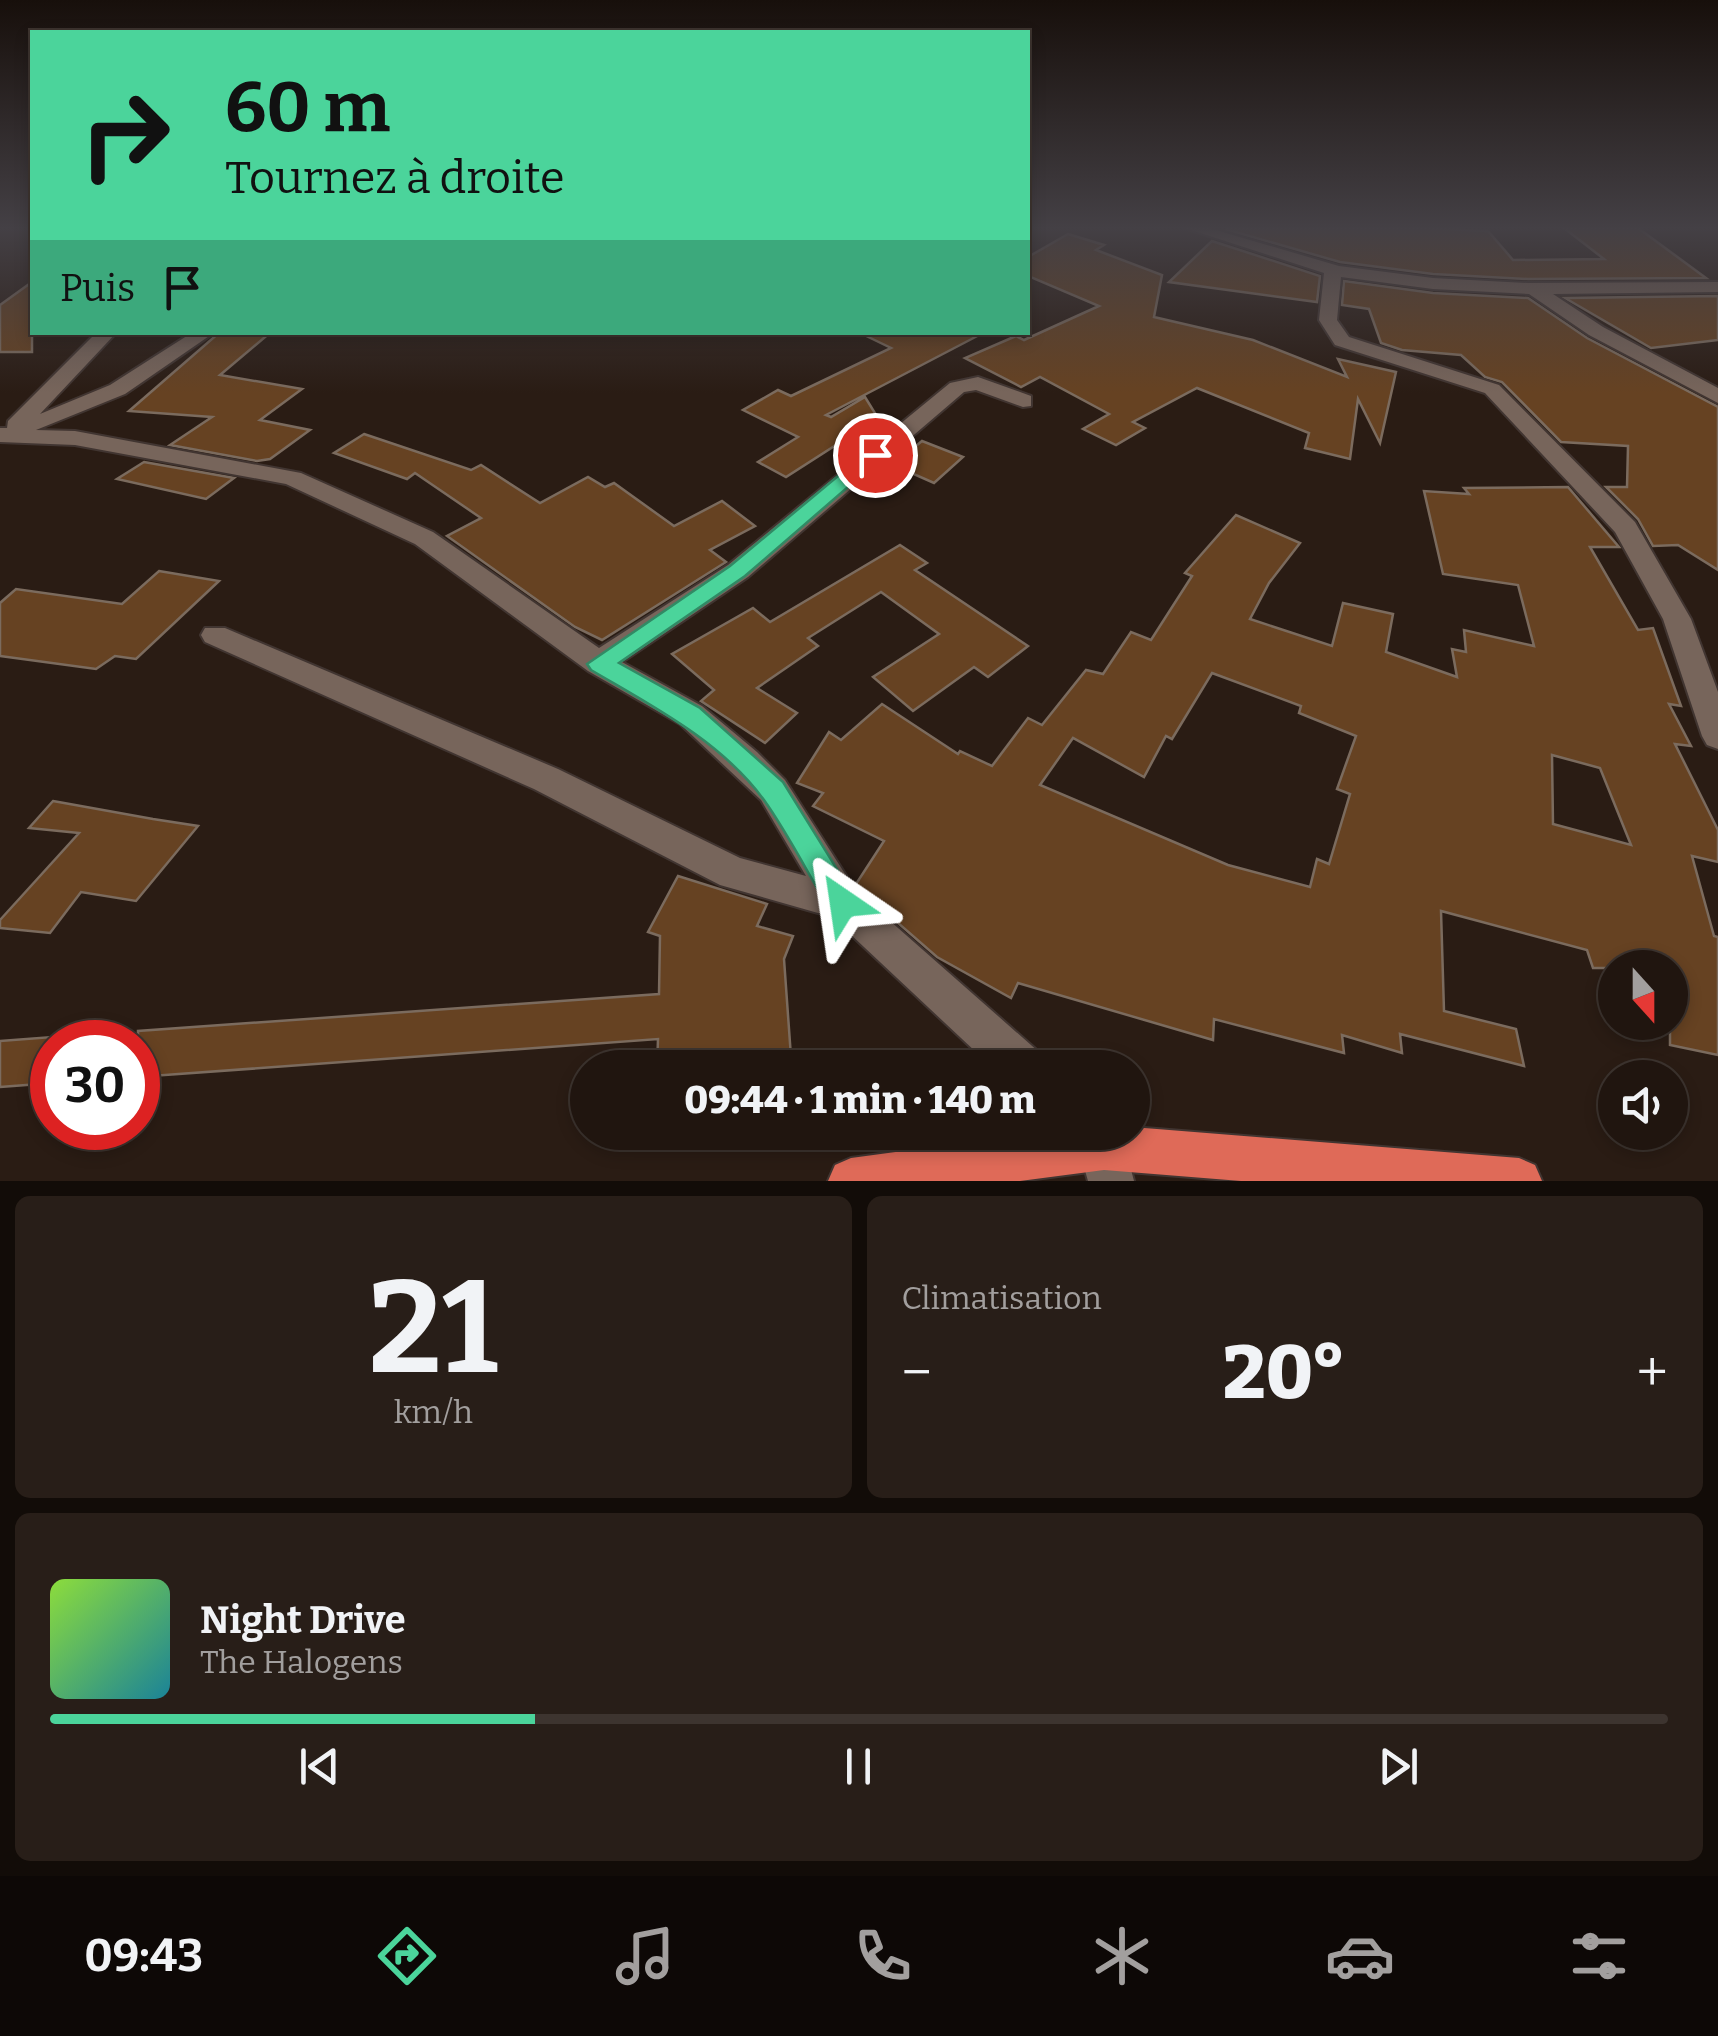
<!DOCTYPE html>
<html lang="fr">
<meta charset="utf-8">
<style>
body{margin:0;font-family:Bitter,serif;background:#281e18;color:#f1f3f6;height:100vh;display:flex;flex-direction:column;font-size:38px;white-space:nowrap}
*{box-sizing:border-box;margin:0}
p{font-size:32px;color:#a29f9e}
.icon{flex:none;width:55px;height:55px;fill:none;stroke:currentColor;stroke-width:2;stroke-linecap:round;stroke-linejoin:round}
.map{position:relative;height:1181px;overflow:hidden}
.drawer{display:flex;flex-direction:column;gap:15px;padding:15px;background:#120c08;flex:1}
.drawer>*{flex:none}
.hud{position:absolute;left:30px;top:30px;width:1000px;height:305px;border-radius:0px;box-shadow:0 5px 15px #0003,0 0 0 2px #3d342f;background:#4bd49b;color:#111;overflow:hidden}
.needle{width:65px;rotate:159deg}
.buttons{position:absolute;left:1598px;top:950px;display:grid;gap:20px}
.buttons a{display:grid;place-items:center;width:90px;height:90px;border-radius:50%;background:#20150f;box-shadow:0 5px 15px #0003,0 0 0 2px #3d342f;font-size:50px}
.speed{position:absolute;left:30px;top:1020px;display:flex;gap:20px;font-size:50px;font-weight:700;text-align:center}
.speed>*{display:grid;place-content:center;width:130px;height:130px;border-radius:50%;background:#20150f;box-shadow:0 5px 15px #0003,0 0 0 2px #3d342f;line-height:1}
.speed .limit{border:15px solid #d22;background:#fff;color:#111}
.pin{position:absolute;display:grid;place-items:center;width:85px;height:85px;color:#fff;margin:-42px;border:5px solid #fff;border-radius:50%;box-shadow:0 2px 10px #0007}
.me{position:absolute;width:110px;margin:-55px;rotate:328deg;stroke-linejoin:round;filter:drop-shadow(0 0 8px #0008)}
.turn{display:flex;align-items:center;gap:35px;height:210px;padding:0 30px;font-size:45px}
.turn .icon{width:130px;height:130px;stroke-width:2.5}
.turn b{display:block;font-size:70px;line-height:85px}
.then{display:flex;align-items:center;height:95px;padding:0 30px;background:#0003;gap:20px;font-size:38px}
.big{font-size:75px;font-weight:800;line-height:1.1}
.drawer .widget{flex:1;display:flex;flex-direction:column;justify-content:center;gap:15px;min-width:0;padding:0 35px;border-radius:15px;background:#281e18}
.drawer .dial{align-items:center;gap:0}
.dial b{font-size:130px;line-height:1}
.song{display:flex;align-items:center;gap:30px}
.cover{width:120px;height:120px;border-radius:15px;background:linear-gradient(135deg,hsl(90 70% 55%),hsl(190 70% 35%))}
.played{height:10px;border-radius:5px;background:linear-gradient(90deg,#4bd49b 30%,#3d342f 30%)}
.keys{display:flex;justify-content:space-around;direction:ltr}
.heat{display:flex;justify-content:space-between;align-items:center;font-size:55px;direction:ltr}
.drawer .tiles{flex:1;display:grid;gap:15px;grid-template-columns:1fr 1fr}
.widget:last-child{grid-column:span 2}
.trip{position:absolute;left:570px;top:1050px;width:580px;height:100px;border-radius:50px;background:#20150f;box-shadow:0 5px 15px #0003,0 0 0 2px #3d342f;font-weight:800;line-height:100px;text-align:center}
.dock{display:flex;height:160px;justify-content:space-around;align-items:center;background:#0d0806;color:#a29f9e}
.dock .icon{width:70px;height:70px}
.dock .active{color:#4bd49b}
.dock b{font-size:45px;color:#f1f3f6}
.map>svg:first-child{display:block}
</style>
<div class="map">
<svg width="1718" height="1181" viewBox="0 0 1718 1181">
<rect width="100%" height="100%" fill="#2a1c14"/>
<g fill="#664222" stroke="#7b6b5e" stroke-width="2.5" fill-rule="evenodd">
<polygon points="1421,228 1488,231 1513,260 1604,259 1564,228 1638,228 1706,278 1528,279 1433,274 1340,262 1225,229"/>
<polygon points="1068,234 1104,245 1096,250 1162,275 1154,317 1253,340 1347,377 1338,359 1396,372 1380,443 1358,399 1350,459 1305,448 1309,433 1197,388 1133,422 1145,428 1116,445 1083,429 1109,414 1040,377 1021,387 965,358 1016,336 1024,340 1099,306 1028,276 1028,257"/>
<polygon points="1212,241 1320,276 1317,302 1169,282"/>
<polygon points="1344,281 1433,293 1528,298 1587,338 1718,407 1718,570 1678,545 1653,546 1638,519 1606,487 1627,487 1628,446 1561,442 1502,382 1485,377 1461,355 1402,350 1381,343 1369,309 1342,305"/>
<polygon points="32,282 32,352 0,352 0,305"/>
<polygon points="1718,296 1718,340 1651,348 1565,298"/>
<polygon points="220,332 271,332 220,375 302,389 260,420 310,430 270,459 257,461 170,445 212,417 129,411"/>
<polygon points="858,332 985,332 826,415 831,417 865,397 878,418 786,477 758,462 798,437 743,410 778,390 791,396 891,348"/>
<polygon points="364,434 471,470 481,465 540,503 588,477 605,487 614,483 674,526 722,501 755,526 710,550 726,562 602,640 575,627 447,536 481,518 415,473 407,479 334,453"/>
<polygon points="922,441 963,457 934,483 893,465"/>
<polygon points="144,462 234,478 206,499 117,479"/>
<path d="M1568 487 1619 547H1590L1638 630 1653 628 1681 706 1669 704 1691 746 1675 744 1718 830V862L1692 856 1714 936 1718 937V1055L1670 1045V968H1593L1587 950 1441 911 1444 1011 1516 1029 1524 1066 1400 1034 1402 1053 1342 1035 1344 1053 1214 1019 1213 1040 1018 983 1011 998 937 957 859 889 856 884 884 841 813 806 823 793 797 783 829 732 841 740 882 704 958 754 960 751 992 766 1028 718 1042 725 1086 670 1103 674 1131 632 1151 640 1192 576 1185 573 1236 515 1300 543 1269 583 1250 619 1332 646 1343 603 1393 614 1386 652 1457 677 1452 649 1466 652 1464 630 1534 646 1518 585 1443 574 1424 491 1469 494 1464 488ZM1212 673 1301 706 1299 713 1356 736 1337 789 1350 794 1329 864 1317 859 1310 887 1228 865 1040 785 1073 738 1144 777 1166 736 1172 739ZM1552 755 1600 768 1631 845 1553 824Z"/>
<polygon points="900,545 927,563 915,570 1028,646 988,677 974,667 913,711 873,677 939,634 881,592 808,638 818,646 757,688 797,713 765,743 701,701 714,690 672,654 753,608 770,622"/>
<polygon points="159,571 219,581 136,659 115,656 96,669 0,656 0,603 16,589 122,604"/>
<polygon points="53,801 153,819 198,826 136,901 81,892 50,933 0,928 0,920 79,833 29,828"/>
<polygon points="678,876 767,904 757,926 793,936 784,959 791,1057 717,1068 657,1068 658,1039 138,1077 138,1031 659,994 660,936 648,932"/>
<polygon points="52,1037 52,1083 0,1087 0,1041"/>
</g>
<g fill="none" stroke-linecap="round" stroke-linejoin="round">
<g stroke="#413531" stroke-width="4">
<g id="minor">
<polygon points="1185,228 1209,228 1339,266 1433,278 1528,283 1718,282 1718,292 1553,294 1603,327 1718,388 1718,403 1589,335 1529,294 1433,289 1341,277 1337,320 1349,337 1499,385 1635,522 1691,619 1718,692 1718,749 1707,745 1702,736 1663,619 1615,532 1485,393 1335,345 1319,320 1324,273"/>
<polygon points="97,332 117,332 40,414 110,385 193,332 215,332 125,394 36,430 75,431 301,473 433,532 599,648 728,565 950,383 978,377 1031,396 1031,406 1023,407 976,390 964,392 748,577 622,662 702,706 757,752 785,780 856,891 1040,1053 1046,1068 993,1068 832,917 720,885 534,789 205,642 201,635 205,628 225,628 558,769 740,858 806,876 761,800 680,724 588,671 415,544 286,484 75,445 0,442 0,428 7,428 8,421"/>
<polygon points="1074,1132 1121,1132 1134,1181 1088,1181"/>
</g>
</g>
<g stroke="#413531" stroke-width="4">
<polygon id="trunk" points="1132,1127 1519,1158 1535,1165 1542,1181 1241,1181 1104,1170 1020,1181 828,1181 835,1165 851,1158 1043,1132 1132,1132"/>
</g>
<use href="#minor" fill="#77655b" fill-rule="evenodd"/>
<use href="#trunk" fill="#df6a58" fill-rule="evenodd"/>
</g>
<linearGradient id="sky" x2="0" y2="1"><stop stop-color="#170f0b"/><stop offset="0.58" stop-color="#444045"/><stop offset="1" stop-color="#444045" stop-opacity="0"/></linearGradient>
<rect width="1718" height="393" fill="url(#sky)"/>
<path fill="#4bd49b" stroke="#318a65" stroke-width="2.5" d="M868 451 885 455 745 576 619 663 700 708 783 782 858 903 854 913 843 918 832 913C809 876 789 835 764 800 721 741 652 706 591 670L587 664 730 566Z"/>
</svg>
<div class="buttons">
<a><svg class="needle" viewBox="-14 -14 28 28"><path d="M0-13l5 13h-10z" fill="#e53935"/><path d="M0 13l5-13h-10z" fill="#a29f9e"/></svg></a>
<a><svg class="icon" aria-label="sound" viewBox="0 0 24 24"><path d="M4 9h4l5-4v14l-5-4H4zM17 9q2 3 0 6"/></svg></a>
</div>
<div class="speed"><div class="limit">30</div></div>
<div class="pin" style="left:875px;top:455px;background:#d93025"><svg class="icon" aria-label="arrive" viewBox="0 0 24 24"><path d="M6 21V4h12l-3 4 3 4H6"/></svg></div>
<svg class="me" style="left:843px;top:903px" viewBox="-20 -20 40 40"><path d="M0-17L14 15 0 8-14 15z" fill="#4bd49b" stroke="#fff" stroke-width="4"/></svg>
<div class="trip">09:44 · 1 min · 140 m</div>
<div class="hud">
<div class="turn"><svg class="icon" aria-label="right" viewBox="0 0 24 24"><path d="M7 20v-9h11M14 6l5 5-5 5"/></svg><div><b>60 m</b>Tournez à droite</div></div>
<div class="then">Puis<svg class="icon" aria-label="arrive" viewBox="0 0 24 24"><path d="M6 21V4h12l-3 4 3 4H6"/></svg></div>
</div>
</div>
<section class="drawer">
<div class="tiles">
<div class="widget dial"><b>21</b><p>km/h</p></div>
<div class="widget"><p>Climatisation</p>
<div class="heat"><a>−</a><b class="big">20°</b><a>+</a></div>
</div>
<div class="widget">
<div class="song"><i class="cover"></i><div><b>Night Drive</b><p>The Halogens</p></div></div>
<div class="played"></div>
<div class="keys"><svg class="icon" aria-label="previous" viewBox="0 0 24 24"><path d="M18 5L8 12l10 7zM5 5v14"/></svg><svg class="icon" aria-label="pause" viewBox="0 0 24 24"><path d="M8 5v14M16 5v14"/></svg><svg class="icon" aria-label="next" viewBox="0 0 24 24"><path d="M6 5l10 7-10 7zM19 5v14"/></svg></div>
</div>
</div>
</section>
<nav class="dock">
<b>09:43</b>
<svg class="icon active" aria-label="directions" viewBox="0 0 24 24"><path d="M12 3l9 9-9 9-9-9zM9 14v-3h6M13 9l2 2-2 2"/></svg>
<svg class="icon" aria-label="music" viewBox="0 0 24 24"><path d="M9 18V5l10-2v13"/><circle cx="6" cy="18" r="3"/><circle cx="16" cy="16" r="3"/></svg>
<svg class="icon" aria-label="phone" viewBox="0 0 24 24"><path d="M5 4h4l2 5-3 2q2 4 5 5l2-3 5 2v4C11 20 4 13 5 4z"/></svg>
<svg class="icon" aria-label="climate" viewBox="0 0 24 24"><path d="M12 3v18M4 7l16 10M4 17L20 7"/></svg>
<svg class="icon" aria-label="car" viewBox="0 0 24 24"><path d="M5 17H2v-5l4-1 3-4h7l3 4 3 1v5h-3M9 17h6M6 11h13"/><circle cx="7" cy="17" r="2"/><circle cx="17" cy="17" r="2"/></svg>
<svg class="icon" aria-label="filters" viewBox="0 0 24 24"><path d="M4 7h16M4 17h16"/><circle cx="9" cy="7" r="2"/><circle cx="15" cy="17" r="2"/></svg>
</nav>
